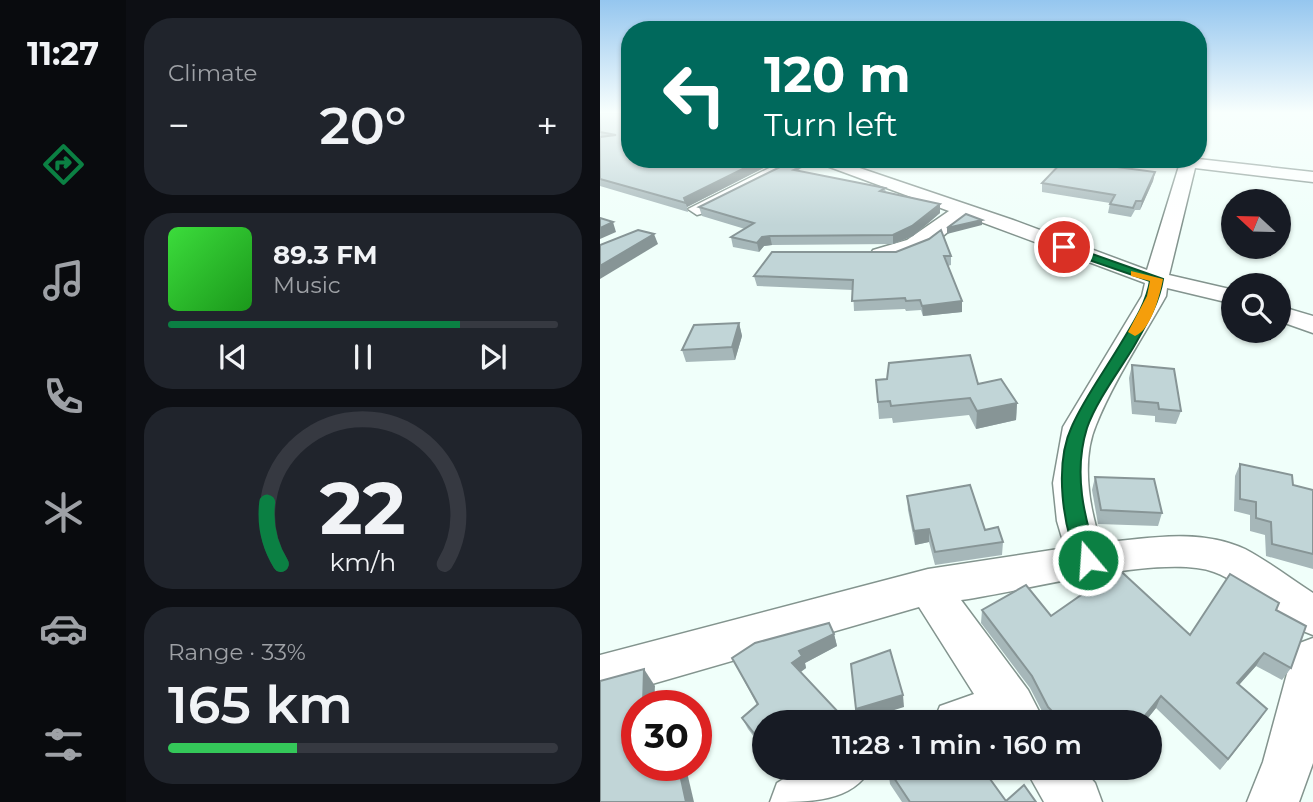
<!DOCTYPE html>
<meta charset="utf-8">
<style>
body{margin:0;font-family:Montserrat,sans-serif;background:#20242c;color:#f1f3f6;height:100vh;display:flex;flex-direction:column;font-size:26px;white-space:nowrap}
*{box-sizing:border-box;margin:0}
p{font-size:23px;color:#9ea1a6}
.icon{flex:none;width:38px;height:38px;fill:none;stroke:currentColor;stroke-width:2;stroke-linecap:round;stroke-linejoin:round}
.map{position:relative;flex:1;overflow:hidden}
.panel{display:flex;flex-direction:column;gap:18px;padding:18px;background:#0d0f14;width:474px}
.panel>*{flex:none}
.hud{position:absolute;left:21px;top:21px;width:586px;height:147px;border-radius:28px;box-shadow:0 2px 5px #0004;background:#00695c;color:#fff;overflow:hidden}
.needle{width:46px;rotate:292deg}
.buttons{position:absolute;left:621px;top:189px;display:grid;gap:14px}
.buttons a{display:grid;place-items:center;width:70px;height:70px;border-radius:50%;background:#171b24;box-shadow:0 2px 5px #0004;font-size:35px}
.speed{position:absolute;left:21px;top:690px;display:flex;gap:14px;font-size:35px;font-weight:700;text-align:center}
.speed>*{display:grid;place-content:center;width:91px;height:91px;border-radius:50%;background:#171b24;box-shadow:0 2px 5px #0004;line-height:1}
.speed .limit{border:10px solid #d22;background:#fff;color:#111}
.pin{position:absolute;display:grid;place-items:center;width:60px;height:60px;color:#fff;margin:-30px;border:4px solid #fff;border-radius:50%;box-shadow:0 2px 7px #0007}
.me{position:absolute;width:77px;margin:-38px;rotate:342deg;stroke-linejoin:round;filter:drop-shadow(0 0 5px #0008)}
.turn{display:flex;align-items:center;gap:24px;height:147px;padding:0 28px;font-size:32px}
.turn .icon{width:91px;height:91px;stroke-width:2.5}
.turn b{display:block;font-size:49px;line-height:60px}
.big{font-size:52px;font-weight:600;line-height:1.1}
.panel .card{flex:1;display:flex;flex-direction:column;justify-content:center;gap:10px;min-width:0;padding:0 24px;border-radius:28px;background:#20242c}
.panel .dial{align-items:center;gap:0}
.dial svg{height:182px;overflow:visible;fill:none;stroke:#363941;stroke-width:7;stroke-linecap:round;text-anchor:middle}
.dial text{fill:#f1f3f6;stroke:none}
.song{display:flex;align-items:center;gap:21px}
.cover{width:84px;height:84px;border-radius:10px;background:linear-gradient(135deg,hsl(120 70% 55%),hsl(120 70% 35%))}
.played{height:7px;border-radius:4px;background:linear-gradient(90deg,#0b8043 75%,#363941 75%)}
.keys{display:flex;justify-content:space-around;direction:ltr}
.heat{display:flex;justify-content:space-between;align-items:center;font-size:38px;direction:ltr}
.charge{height:10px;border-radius:5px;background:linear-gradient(90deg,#34c759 33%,#363941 0)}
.trip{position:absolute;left:152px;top:710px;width:410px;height:70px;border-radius:35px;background:#171b24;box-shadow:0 2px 5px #0004;font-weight:600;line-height:70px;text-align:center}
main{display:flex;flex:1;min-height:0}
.tabs{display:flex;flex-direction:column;width:126px;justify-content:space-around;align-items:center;background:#090b0e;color:#9ea1a6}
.tabs .icon{width:49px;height:49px}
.tabs .selected{color:#0b8043}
.tabs b{font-size:32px;color:#f1f3f6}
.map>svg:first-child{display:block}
</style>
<main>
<nav class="tabs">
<b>11:27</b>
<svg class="icon selected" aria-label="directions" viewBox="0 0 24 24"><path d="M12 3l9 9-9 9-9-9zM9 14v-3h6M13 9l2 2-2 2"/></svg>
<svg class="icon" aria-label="music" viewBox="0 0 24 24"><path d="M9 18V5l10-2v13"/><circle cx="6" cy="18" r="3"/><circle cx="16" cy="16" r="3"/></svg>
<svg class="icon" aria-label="phone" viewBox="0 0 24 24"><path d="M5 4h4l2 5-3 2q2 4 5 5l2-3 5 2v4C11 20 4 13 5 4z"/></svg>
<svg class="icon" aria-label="climate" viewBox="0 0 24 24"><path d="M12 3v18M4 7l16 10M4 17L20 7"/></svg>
<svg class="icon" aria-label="car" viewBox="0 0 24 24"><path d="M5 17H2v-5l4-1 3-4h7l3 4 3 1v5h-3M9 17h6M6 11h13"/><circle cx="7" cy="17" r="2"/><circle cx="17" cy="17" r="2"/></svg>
<svg class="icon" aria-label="filters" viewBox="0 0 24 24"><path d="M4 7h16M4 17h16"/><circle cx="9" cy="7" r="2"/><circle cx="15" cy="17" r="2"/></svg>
</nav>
<section class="panel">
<div class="card"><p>Climate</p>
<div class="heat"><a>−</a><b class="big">20°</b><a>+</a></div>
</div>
<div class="card">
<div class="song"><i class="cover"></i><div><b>89.3 FM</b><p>Music</p></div></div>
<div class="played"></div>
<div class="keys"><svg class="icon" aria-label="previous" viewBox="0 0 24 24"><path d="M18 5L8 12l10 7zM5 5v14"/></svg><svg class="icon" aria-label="pause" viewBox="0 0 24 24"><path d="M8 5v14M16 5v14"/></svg><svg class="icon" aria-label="next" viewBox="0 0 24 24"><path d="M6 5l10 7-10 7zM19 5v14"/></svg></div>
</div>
<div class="card dial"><svg viewBox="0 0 100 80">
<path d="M14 69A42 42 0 1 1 86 69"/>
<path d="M14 69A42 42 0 0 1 8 42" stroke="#0b8043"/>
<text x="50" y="56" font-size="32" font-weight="700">22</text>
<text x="50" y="72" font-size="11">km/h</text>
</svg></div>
<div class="card"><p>Range · 33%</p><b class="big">165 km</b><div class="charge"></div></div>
</section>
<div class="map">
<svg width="713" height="802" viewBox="0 0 713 802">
<rect width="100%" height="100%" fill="#f0fffa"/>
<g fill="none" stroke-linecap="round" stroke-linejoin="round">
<g stroke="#83948e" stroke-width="3">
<g id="minor">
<polygon points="187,159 208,159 104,213 97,215 88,209"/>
<path d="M208 159H233L413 220 547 270 579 166 553 162 551 159H598L713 172V182L595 168 569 275 634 290V304L567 288 566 296C543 337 513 382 496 425 481 460 489 508 501 543 549 538 599 528 645 549 668 561 691 579 713 593V635L698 629C676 614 638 580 614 572 561 553 421 592 361 600L428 690 445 723H333L340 706 374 694 319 607 0 699V655L328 569 465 548 457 521 453 483 463 427 542 296 545 283 365 216C344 238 306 268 273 260L270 255 273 250 307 240 349 211Z"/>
<polygon points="679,306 713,316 713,333 679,321"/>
<polygon points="713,638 713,763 699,802 647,802 663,762 691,659 697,644"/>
<path d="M201 768H271C252 802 211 802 170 802L177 783Z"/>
<polygon points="425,768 482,768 495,783 502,802 444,802"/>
</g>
</g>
<use href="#minor" fill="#fff" fill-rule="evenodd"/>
</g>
<g fill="#a6b7b9">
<polygon points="0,113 30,159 176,159 177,161 87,207 88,212 0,186"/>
<polygon points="199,168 200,172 285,188 286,193 340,204 340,213 313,236 293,244 172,245 164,246 159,252 133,247 131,237 145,229 102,216 99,207"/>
<polygon points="555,172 553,181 540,210 535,210 531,217 508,213 510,203 442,192 442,183"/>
<polygon points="351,256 351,265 348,266 362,301 362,312 323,316 321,310 306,311 305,309 254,311 253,290 157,286 154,276"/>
<polygon points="139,323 142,336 135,360 86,362 82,350"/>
<polygon points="532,365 581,411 576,424 555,422 555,416 532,414 529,378"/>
<polygon points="276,380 378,384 417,403 416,420 376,429 369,415 293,423 292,418 279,419"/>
<polygon points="640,464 693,485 713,490 713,569 666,556 665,535 650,531 650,515 634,511 635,476"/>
<polygon points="495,477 562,513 558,526 498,524 492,490"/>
<polygon points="307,496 385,530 403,542 402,555 335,565 329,542 315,545 308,510"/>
<polygon points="486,583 590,635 676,610 691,668 682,680 656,666 639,685 667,709 620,770 556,708 544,723 449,723 446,719 430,688 381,623 382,610 451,616 483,594"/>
<polygon points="234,634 237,646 205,663 206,668 201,672 241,715 243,723 164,723 164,750 148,729 142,718 157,705 132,658"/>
<polygon points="489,768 505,768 497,778"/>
<polygon points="288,769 406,801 436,802 302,802 290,784"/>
</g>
<g fill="#879596">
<polygon points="163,159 176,159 177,161 87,207 84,198"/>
<polygon points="555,172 553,181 540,210 542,201"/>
<polygon points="340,204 340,213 313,236 293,244 293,235"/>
<polygon points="382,220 382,225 347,234 347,228"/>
<polygon points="13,222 16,232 0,239 0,228"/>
<polygon points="54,234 58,244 0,279 0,266"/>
<polygon points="170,236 172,245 164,246 159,252 157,243 162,237"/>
<polygon points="362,301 362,312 323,316 322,306"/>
<polygon points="139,323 142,336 135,360 132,347"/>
<polygon points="417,403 416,420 376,429 377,411"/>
<polygon points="329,529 329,542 315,545 314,531"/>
<polygon points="234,634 237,646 205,663 206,668 196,675 192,663 199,651"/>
<polygon points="664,653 656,666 629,696 637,683"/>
<polygon points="44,669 55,686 54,705 43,705"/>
<polygon points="303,695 304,707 259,721 256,709"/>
<polygon points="561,696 556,708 544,723 539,723"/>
<polygon points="667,709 659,721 620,770 628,759"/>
<polygon points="241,715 243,723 234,723"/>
<polygon points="78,765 84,765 86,768 94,802 86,802"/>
<polygon points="181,768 199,768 185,775"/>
<polygon points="501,768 505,768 497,778"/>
</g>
<g fill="#c1d5d7" stroke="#879596" stroke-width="2">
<polygon points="0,113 30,113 30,159 163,159 84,198 86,203 0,179 0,137 16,135 0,132"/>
<polygon points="464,160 555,172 542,201 536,201 533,208 510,204 515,195 442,183"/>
<polygon points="184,165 199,168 194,170 285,188 280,191 340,204 312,226 293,235 170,236 162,237 157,243 131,237 154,223 99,207"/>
<polygon points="366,214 382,220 347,228"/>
<polygon points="0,218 13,222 0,228"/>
<polygon points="38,230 54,234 0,266 0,245"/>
<polygon points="341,230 351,256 344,256 362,301 322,306 320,300 306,301 305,298 252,301 253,280 154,276 172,252 296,252 329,239"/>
<polygon points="139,323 132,347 82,350 94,325"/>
<polygon points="370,355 378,384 401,379 417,403 377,411 370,398 291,406 290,401 278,402 276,380 287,379 289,363"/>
<polygon points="532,365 574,369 581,411 559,409 558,403 535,401"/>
<polygon points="640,464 692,475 693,485 713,490 713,554 672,544 671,522 656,518 656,502 640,499"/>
<polygon points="495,477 554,479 562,513 501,510"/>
<polygon points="370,485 385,530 398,527 403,542 335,552 329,529 314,531 307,496"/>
<polygon points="512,563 590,635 630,574 679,603 676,610 706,626 691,668 664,653 637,683 667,709 628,759 561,696 539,723 463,723 448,707 432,676 382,610 426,585 451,616 491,588 486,583"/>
<polygon points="229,623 234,634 199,651 202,656 192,663 241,715 234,723 164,723 164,746 142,718 158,704 132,658 155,643"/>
<polygon points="290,650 303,695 256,709 251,664"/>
<polygon points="44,669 43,705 37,705 37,765 78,765 86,802 0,802 0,681"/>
<polygon points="290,768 382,768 406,801 424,785 436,802 310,802 288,769"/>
</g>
<linearGradient id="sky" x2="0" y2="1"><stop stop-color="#95c6ef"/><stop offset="0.5" stop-color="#f8fffd"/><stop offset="1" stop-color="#f8fffd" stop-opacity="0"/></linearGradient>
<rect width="713" height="225" fill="url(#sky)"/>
<path fill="#0b8043" stroke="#07532c" stroke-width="2" d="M464 244 563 279C559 304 546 325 533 348 519 371 496 402 487 428 473 473 484 517 498 560L495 566 488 568 481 566C462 529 454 464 472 426 484 399 503 373 518 348 531 326 546 305 550 281L460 250V245Z"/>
<path fill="#f59e0b" d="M531 271 563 279C560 295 551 330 535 336L528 332 547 296 550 281 531 276Z"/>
</svg>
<div class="buttons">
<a><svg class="needle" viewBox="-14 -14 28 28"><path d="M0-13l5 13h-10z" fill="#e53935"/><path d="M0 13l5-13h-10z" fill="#9ea1a6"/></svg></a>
<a><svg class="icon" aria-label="search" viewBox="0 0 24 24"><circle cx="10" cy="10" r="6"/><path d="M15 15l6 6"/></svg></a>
</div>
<div class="speed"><div class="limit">30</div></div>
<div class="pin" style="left:464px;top:247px;background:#d93025"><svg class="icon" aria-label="arrive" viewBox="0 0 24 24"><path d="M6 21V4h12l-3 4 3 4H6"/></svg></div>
<svg class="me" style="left:488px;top:560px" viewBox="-20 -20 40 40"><circle r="17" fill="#0b8043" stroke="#fff" stroke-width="3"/><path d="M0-11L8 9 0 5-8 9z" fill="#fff"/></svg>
<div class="trip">11:28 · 1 min · 160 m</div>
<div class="hud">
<div class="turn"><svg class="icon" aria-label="left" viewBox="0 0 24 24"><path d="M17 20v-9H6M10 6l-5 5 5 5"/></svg><div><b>120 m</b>Turn left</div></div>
</div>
</div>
</main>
